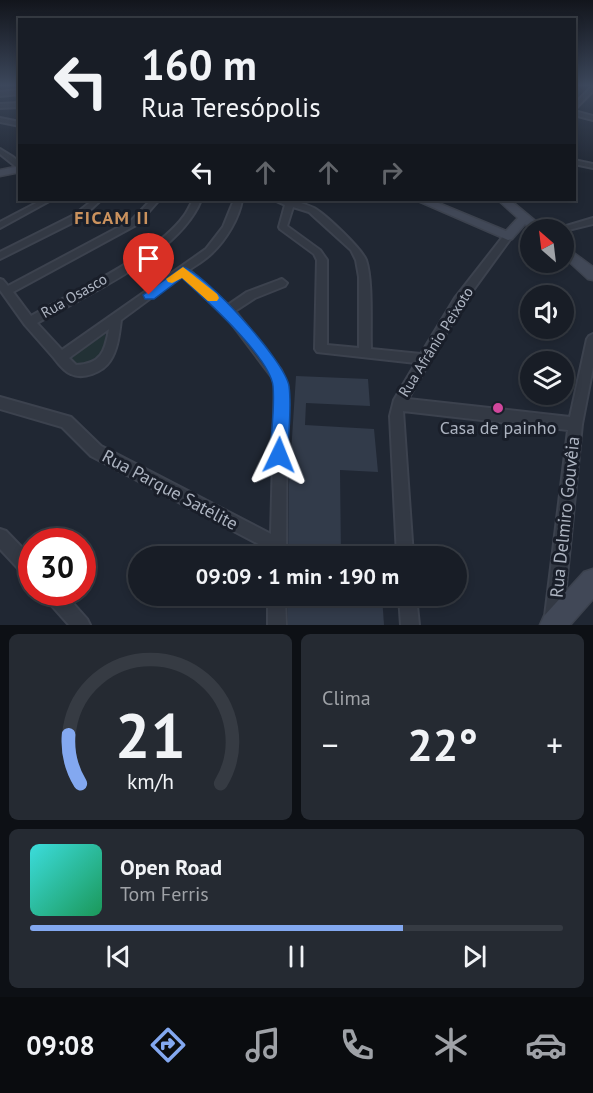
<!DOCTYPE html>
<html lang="pt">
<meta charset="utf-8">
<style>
body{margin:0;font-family:"PT Sans",sans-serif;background:#252a32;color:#f1f3f6;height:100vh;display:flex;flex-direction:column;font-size:22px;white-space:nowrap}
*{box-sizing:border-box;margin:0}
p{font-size:20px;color:#9fa2a7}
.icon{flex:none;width:33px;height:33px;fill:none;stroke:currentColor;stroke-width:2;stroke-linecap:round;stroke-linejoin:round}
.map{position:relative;height:625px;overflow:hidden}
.drawer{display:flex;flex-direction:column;gap:9px;padding:9px;background:#0d1015;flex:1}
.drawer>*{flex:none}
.hud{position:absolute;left:18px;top:18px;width:558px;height:183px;border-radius:0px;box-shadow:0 3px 9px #0003,0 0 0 2px #363b43;background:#181d26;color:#f1f3f6;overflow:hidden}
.needle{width:39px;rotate:332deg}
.fabs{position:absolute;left:520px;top:219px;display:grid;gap:12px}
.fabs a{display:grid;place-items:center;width:54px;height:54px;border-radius:50%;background:#181d26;box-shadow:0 3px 9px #0003,0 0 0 2px #363b43;font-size:30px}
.speed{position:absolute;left:18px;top:528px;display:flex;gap:12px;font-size:30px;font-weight:700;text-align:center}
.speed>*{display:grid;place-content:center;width:78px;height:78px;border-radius:50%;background:#181d26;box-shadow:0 3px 9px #0003,0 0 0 2px #363b43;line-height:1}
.speed .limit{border:9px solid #d22;background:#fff;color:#111}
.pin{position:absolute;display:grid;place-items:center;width:51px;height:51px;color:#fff;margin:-62px -26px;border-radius:50% 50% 50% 0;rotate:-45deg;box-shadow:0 0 6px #0007}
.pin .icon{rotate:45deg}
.me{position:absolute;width:66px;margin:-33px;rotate:2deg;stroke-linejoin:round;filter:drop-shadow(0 0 4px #0008)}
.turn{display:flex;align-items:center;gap:21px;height:126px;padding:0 24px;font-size:27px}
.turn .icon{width:78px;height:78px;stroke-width:2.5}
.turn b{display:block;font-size:42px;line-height:51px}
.lanes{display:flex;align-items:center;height:57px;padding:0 24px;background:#0003;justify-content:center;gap:30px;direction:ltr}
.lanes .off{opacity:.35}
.big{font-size:45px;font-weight:700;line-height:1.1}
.drawer .card{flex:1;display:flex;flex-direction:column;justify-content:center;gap:9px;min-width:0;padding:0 21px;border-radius:9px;background:#252a32}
.drawer .dial{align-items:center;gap:0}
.dial svg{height:156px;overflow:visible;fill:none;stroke:#363b43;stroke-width:7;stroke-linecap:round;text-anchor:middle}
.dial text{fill:#f1f3f6;stroke:none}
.song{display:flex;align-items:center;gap:18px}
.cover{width:72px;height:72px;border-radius:9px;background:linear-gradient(135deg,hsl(180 70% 55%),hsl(150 70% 35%))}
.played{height:6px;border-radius:3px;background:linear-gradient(90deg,#83a8f0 70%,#363b43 70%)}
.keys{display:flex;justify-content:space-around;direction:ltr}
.heat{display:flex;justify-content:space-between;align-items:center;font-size:33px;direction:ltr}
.drawer .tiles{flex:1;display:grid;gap:9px;grid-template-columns:1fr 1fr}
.card:last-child{grid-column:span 2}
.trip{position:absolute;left:128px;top:546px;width:339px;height:60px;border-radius:30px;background:#181d26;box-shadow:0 3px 9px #0003,0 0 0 2px #363b43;font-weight:700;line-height:60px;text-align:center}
.dock{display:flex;height:96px;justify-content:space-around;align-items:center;background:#0a0c0f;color:#9fa2a7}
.dock .icon{width:42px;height:42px}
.dock .active{color:#83a8f0}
.dock b{font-size:27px;color:#f1f3f6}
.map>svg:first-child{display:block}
</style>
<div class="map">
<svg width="593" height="625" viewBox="0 0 593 625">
<rect width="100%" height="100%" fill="#202733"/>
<polygon fill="#223135" points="105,327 107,354 97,364 72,368 62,358"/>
<g fill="#323b4a">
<polygon points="296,376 368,379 370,406 306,403 305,425 374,429 378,472 340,470 341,556 288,556 289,484"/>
<polygon points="287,596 382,596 384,625 288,625"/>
</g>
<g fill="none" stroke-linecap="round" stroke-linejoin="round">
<g stroke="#3c424e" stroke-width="4">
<g id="street">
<polygon points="593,86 593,91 574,110 574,104"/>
<polygon points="20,90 20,94 0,96 0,92"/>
<polygon points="20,103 20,107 0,108 0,104"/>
<polygon points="574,111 593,116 593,120 574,115"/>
<polygon points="0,118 20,122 20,126 0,122"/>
<polygon points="0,149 13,157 20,163 20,170 0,154"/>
<polygon points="574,160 593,164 593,168 574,164"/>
<polygon points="42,200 51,200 0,228 0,222"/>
<polygon points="93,200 101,200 80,219 0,259 0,252 74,215"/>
<path d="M151 200H159L138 224 13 292 31 316C74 292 156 255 184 216 188 211 190 205 193 200H201C180 254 86 295 37 323L62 350 206 249 223 227 234 200H242C239 218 226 240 212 253 205 260 196 265 189 270L228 305 247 292 279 280 282 279 287 283 285 286 255 298 235 311 281 370 287 384 286 556H270V550L91 456 62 427 0 409V397L71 417 101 446 271 534 275 384 272 377 226 316 182 275 121 320C119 334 118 349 110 361 103 372 83 380 71 374 65 372 57 362 54 358L25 325 0 290V279L3 280 8 286 132 220ZM109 329C105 352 101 364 76 365L69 358Z"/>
<path d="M274 200C287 199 301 202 314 208 325 214 361 248 366 260 373 281 370 326 371 349L421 354 455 298 505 234H511V238L463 304 408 399 570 417 587 339 589 336 593 334V367L582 424 563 616 560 622 554 625 548 622 545 616 568 430 403 411 413 556H397L390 416 394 400 416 363 317 352 315 349 317 260 314 254 280 229 279 227 285 205ZM293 207 309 212 351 250 356 260 359 277V348L327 345V260L320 250 287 226Z"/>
<polygon points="593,218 593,224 564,231 564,230 553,230"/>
<polygon points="0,529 6,531 32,558 32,579 26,577 0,549"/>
<polygon points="43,592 63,592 87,619 90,625 69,625 45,598"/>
<polygon points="268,596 285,596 286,625 268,625"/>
<polygon points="399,596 416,596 419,625 401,625"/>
</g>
</g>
<g stroke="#3c424e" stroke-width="3">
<g id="secondary">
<polygon points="20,166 20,172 0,176 0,170"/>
<polygon points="416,200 431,200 506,231 518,218 498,200 510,200 546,230 532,230 525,224 512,239 508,240"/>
<polygon points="564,246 593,267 593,280 588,279 564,257"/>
<polygon points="593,569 593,599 570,625 540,625 544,616 584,572"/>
</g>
</g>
<use href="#street" fill="#333944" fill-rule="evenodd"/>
<use href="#secondary" fill="#414857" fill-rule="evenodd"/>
</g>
<linearGradient id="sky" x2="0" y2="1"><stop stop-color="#12151c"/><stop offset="0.49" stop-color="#3c475b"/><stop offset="1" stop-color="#3c475b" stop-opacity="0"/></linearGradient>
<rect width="593" height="174" fill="url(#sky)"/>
<path fill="#1a73e8" stroke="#114b97" stroke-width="1.5" d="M183 267C206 274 285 361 289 386 292 408 288 433 288 455L285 462 279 464 273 462 270 455C271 433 275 408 273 386 270 357 204 298 182 278L154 299H145L143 295Z"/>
<polygon fill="#f59e0b" points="183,267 217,294 219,298 217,301 208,301 182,278 172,283 168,282 166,279"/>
<circle fill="#d1479c" stroke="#191e29" stroke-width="2" cx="498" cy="408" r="6"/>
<g text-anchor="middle" stroke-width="6" stroke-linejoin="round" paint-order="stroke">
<g font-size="15" fill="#adb4c1" stroke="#191e29">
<text transform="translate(74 296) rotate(-30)" y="5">Rua Osasco</text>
<text transform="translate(436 342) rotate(-58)" y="5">Rua Afrânio Peixoto</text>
</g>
<g font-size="18" font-weight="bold" letter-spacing="1.5" fill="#cb925e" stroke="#191e29">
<text x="112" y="224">FICAM II</text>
</g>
<g font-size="18" fill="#adb4c1" stroke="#191e29">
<text x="498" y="434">Casa de painho</text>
</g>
<g font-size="18" fill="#adb4c1" stroke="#191e29">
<text transform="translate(170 490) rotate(28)" y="6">Rua Parque Satélite</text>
<text transform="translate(565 517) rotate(-84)" y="6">Rua Delmiro Gouvêia</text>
</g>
</g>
</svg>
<div class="fabs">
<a><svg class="needle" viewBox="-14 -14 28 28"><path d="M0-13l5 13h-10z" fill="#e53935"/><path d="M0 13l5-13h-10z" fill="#9fa2a7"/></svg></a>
<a><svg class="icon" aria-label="sound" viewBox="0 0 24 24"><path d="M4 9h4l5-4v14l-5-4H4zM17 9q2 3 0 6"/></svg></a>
<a><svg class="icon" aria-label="layers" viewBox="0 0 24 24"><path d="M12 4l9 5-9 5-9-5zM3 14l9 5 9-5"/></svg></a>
</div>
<div class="speed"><div class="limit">30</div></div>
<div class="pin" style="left:149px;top:295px;background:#d93025"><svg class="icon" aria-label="arrive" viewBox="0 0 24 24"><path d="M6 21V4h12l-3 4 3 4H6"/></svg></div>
<svg class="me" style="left:279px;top:455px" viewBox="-20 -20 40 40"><path d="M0-17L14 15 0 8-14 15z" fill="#1a73e8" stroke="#fff" stroke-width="4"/></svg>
<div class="trip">09:09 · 1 min · 190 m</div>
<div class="hud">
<div class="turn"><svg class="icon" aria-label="left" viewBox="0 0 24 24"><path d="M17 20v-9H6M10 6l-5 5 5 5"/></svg><div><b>160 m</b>Rua Teresópolis</div></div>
<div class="lanes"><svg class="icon" aria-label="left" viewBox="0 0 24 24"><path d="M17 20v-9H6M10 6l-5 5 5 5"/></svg><svg class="icon off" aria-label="ahead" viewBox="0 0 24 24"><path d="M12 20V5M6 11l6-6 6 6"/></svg><svg class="icon off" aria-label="ahead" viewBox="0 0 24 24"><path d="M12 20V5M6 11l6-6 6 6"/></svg><svg class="icon off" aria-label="right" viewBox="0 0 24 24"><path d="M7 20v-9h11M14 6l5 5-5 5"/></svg></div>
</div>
</div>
<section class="drawer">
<div class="tiles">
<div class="card dial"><svg viewBox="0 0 100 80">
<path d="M14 69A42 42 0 1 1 86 69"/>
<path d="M14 69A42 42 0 0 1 8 44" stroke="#83a8f0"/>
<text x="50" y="56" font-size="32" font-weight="700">21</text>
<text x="50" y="72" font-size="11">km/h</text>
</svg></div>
<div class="card"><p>Clima</p>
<div class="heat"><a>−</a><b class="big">22°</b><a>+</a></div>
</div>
<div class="card">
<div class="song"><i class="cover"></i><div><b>Open Road</b><p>Tom Ferris</p></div></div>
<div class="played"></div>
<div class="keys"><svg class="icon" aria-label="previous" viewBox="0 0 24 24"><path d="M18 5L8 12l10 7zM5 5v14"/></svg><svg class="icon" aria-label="pause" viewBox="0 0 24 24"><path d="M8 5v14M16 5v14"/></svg><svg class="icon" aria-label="next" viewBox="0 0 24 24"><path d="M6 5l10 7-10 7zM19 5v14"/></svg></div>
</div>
</div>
</section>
<nav class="dock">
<b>09:08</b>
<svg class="icon active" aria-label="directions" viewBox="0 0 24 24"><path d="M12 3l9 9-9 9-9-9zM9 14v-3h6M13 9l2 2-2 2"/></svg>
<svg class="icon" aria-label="music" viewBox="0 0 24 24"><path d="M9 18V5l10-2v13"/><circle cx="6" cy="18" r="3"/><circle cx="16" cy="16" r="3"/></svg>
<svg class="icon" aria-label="phone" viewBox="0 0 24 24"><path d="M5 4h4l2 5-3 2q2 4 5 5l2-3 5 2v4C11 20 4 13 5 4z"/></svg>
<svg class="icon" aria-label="climate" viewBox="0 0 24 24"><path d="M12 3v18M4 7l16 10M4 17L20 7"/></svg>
<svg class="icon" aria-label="car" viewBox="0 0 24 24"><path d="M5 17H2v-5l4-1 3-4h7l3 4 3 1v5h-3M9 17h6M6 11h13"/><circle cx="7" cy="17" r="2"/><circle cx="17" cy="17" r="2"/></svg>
</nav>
